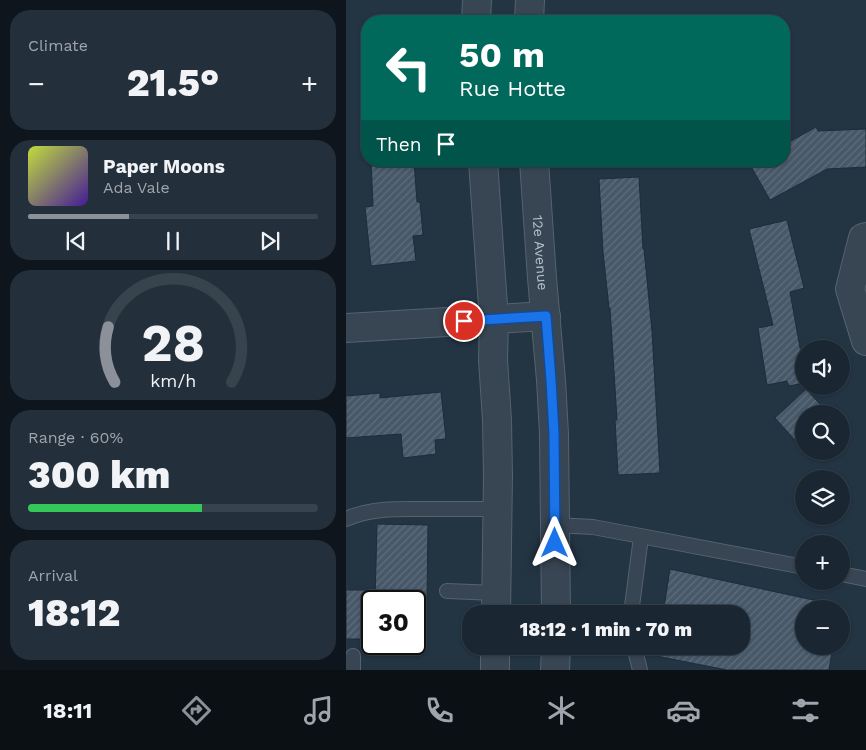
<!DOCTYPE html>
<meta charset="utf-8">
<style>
body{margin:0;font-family:"Work Sans",sans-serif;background:#232f3a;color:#f1f3f6;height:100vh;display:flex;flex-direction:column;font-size:19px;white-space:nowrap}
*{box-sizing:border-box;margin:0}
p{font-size:16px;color:#9fa5ac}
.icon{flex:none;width:28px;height:28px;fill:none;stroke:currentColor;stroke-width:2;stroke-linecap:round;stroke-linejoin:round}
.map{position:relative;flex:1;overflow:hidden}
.sheet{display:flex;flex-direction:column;gap:10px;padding:10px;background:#0e151c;width:346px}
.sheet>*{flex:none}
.banner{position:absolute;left:15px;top:15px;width:429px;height:152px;border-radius:20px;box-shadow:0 1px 4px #0004,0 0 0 1px #38444d;background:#00695c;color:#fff;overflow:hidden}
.controls{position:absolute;left:449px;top:340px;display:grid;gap:10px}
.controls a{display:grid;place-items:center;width:55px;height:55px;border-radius:50%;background:#1a2732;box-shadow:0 1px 4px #0004,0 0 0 1px #38444d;font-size:25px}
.speed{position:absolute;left:15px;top:590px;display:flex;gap:10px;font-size:25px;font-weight:700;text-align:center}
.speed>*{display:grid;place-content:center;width:65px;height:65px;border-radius:50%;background:#1a2732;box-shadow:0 1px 4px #0004,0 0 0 1px #38444d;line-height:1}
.speed .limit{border:2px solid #111;border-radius:8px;background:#fff;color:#111}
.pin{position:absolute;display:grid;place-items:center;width:42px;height:42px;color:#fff;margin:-21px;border:2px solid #fff;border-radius:50%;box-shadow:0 1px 5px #0007}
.me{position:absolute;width:55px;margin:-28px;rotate:0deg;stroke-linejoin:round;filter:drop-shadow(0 0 4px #0008)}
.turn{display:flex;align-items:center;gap:18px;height:105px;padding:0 15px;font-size:22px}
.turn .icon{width:65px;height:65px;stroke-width:2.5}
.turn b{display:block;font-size:35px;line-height:42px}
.then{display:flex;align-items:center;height:48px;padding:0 15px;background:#0003;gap:10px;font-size:19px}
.big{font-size:38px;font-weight:800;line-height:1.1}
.sheet .widget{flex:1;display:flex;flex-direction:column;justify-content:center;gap:8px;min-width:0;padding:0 18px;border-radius:20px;background:#232f3a}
.sheet .dial{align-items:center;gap:0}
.dial svg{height:130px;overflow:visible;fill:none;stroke:#38444d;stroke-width:7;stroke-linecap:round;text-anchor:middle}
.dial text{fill:#f1f3f6;stroke:none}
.song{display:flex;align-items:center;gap:15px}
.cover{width:60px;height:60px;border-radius:8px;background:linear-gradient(135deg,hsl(70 70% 55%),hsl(260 70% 35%))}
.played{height:5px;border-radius:2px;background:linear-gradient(90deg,#8c9099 35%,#38444d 35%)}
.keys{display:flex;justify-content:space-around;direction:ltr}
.heat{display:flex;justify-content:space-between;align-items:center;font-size:28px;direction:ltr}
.charge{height:8px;border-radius:4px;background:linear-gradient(90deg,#34c759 60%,#38444d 0)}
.trip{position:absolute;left:116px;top:605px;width:288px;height:50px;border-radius:20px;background:#1a2732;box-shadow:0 1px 4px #0004,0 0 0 1px #38444d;font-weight:800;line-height:50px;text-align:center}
.tab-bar{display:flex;height:80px;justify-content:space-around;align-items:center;background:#0a1014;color:#9fa5ac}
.tab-bar .icon{width:35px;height:35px}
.tab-bar .on{color:#8c9099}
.tab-bar b{font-size:22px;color:#f1f3f6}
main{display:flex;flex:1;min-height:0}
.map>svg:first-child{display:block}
</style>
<main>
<section class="sheet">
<div class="widget"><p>Climate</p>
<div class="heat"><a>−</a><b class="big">21.5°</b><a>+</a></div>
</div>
<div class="widget">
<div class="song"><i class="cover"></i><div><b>Paper Moons</b><p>Ada Vale</p></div></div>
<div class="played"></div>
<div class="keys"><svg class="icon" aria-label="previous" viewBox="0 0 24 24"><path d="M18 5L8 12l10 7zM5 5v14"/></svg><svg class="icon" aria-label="pause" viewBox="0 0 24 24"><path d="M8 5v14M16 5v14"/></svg><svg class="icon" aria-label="next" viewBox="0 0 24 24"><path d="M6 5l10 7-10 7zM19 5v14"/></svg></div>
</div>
<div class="widget dial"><svg viewBox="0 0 100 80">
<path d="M14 69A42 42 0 1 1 86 69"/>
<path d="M14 69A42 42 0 0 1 10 35" stroke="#8c9099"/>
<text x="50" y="56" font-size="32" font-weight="700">28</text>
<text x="50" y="72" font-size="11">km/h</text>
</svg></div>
<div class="widget"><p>Range · 60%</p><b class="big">300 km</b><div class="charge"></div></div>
<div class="widget"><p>Arrival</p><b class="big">18:12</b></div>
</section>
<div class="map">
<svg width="520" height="670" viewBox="0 0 520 670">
<defs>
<pattern id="building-hatch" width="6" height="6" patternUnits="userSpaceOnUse" patternTransform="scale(1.25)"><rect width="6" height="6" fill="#475869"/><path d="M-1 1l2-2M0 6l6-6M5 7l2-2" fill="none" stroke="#5f6e7d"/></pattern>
</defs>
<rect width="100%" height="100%" fill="#233443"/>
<g fill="url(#building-hatch)" stroke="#1f2c39">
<polygon points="470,127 472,131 520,129 520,167 481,169 424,200 402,161 438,161 438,145"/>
<polygon points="25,161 68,161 71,202 74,202 77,235 67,236 70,261 25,266 19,207 27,206"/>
<polygon points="293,177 297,249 298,249 306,331 314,473 272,475 269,420 271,420 264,308 263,308 257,252 253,179"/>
<polygon points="441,220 458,288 444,292 458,370 458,383 443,386 441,381 421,385 412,328 427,325 403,229"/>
<polygon points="460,389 483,414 458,414 458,450 429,418"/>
<polygon points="95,392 100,439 89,440 90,454 57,458 55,434 0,438 0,396 34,393 34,398"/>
<polygon points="459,451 474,451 466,459"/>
<polygon points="31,524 82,525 81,601 29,601"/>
<polygon points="324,569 495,606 494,609 458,609 458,646 487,646 483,670 381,670 310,656 312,646 395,646 395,614 317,614"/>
<rect x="0" y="590" width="26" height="49"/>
</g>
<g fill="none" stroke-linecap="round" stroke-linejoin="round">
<g stroke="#56636f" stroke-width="16">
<g id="service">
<path d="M0 519C26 507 57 509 85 509 107 509 129 509 152 509"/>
<polyline points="209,525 247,527 458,567"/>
<polyline points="495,574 520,579"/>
<polyline points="101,591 150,593"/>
<polyline points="285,614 295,537"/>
<polyline points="288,646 294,670"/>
<polyline points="7,670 7,656"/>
</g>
</g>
<g stroke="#56636f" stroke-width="30">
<g id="minor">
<polyline points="130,21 131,0"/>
<polyline points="183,21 184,0"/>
<polyline points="137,161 146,292 148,319 147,360 151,420 152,476 150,614"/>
<path id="s1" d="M188 161 196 278 205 380 208 434 210 614"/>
<polyline points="520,237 517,238 504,289 520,341"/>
<polyline points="0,328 200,316"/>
<polyline points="149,670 149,646"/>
<polyline points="209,670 210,646"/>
</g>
</g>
<use href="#service" stroke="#384552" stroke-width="14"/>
<use href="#minor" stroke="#384552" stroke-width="28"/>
</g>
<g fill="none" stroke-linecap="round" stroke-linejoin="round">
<g stroke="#114b97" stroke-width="12">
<polyline id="route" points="118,321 200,316 205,380 208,434 209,543"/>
</g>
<use href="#route" stroke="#1a73e8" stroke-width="9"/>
</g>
<g text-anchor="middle" stroke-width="5" stroke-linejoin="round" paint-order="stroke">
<g font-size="14" fill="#b5c0cc" stroke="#1d2a37">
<text dy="5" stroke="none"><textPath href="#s1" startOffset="92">12e Avenue</textPath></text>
</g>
</g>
</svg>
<div class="controls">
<a><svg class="icon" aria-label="sound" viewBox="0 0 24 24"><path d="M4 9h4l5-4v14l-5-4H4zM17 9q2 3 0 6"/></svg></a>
<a><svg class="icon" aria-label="search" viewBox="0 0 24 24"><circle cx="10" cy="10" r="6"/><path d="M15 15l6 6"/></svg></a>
<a><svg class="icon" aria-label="layers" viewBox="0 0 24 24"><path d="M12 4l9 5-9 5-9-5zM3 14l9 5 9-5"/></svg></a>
<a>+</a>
<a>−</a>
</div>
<div class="speed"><div class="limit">30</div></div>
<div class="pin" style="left:118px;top:321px;background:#d93025"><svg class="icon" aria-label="arrive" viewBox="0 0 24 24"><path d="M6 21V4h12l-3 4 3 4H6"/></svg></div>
<svg class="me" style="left:209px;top:543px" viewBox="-20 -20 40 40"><path d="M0-17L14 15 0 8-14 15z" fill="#1a73e8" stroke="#fff" stroke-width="4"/></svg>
<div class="trip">18:12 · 1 min · 70 m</div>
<div class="banner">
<div class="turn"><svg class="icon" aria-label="left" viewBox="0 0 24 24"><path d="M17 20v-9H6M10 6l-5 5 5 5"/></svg><div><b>50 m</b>Rue Hotte</div></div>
<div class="then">Then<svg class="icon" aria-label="arrive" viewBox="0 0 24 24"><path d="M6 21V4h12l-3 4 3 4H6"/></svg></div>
</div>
</div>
</main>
<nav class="tab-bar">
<b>18:11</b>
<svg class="icon on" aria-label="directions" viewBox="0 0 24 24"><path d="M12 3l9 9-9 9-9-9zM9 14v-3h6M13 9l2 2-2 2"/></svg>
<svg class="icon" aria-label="music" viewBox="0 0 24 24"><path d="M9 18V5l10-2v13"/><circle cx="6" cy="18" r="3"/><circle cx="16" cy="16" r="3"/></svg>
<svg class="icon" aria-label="phone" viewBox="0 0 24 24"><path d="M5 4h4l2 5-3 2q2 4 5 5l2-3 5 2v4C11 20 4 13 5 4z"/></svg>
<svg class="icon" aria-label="climate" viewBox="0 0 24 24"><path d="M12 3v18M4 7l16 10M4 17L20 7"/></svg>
<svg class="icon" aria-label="car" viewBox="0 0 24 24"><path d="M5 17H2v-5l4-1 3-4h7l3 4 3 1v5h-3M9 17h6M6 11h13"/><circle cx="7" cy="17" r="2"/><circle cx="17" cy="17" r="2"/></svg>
<svg class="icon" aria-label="filters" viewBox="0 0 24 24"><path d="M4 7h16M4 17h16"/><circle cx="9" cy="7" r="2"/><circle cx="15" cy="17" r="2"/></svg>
</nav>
